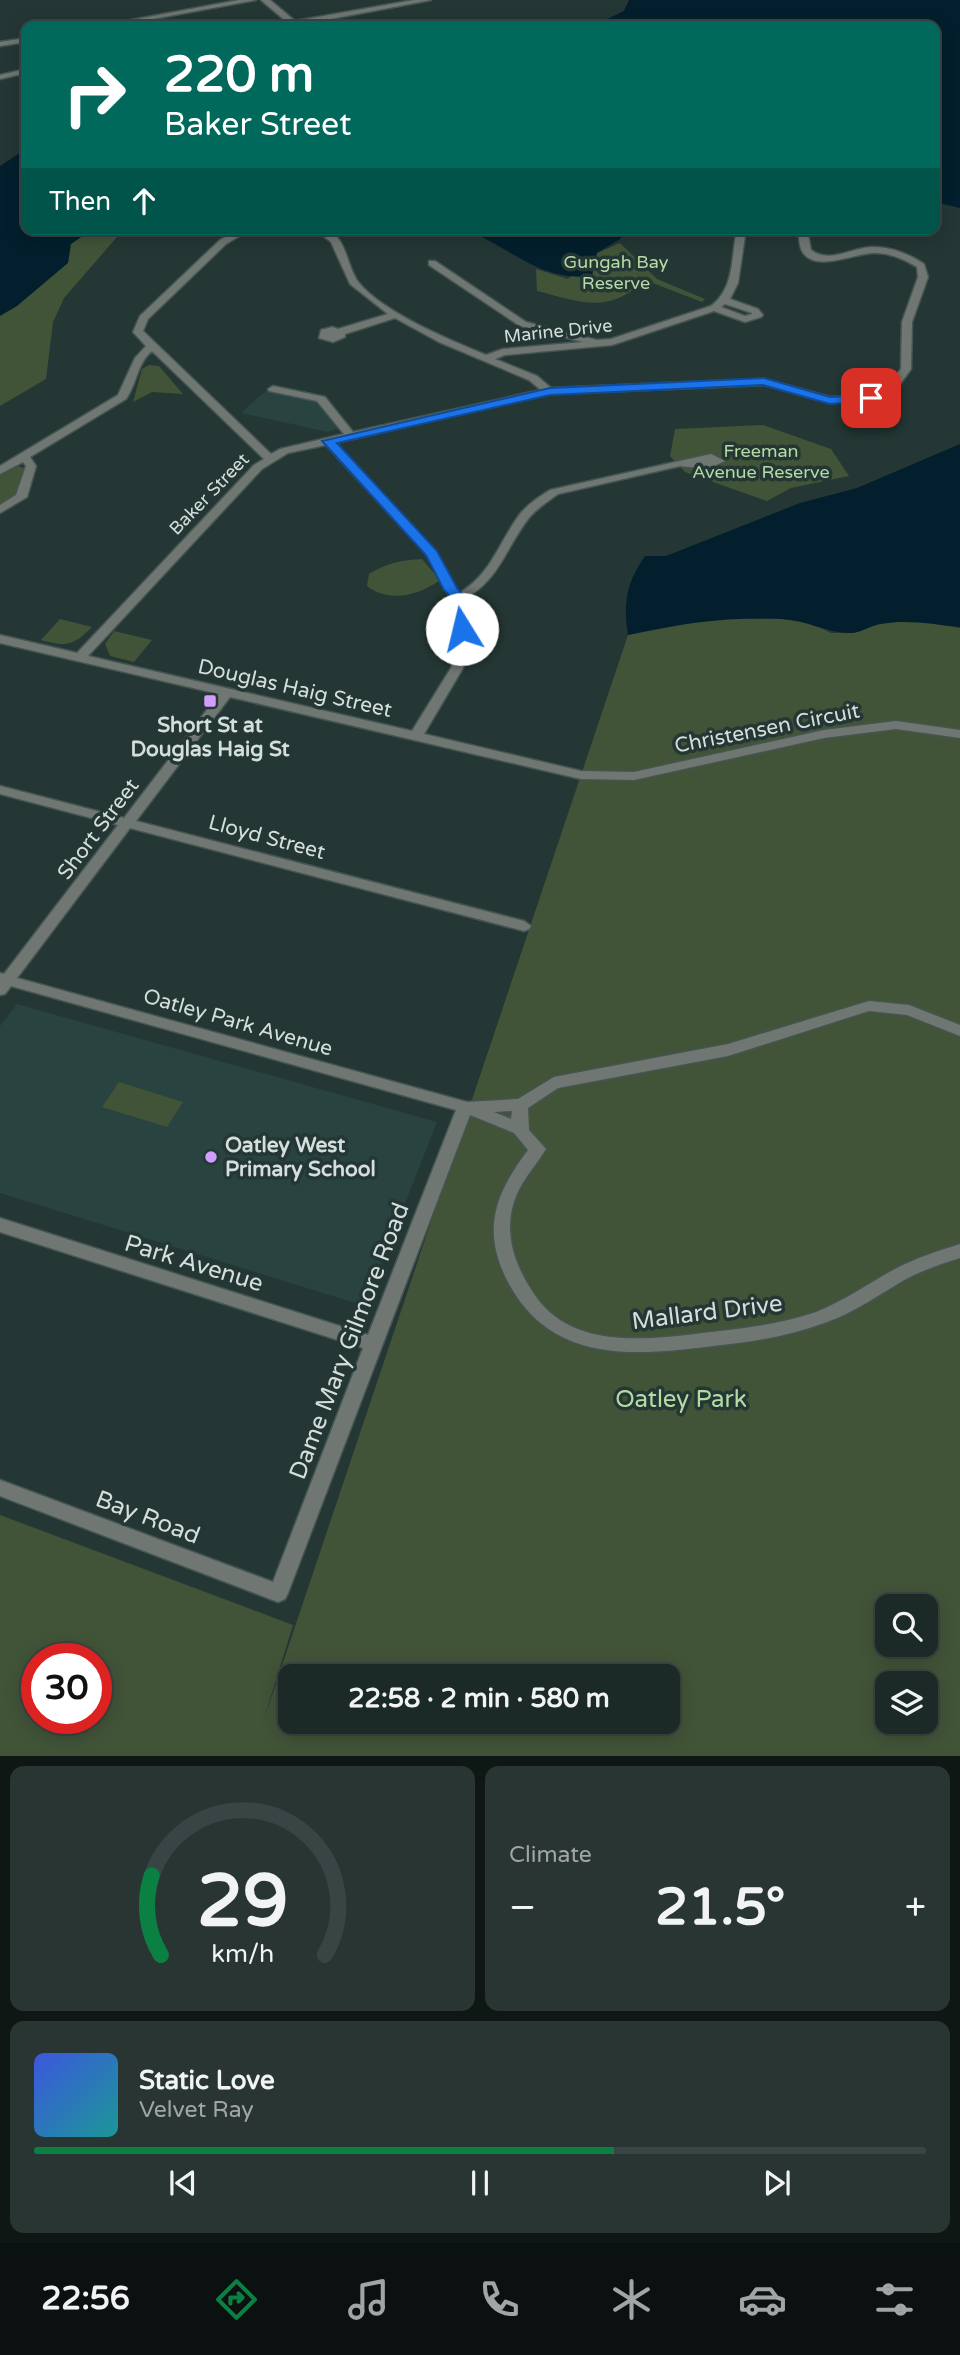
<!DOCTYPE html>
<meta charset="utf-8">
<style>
body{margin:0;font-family:"Varela Round",sans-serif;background:#283533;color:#f1f3f6;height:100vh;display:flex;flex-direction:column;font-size:26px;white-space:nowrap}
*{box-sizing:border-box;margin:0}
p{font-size:23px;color:#a0a6a7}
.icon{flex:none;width:38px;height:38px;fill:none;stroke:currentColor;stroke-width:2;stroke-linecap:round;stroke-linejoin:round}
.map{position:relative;height:1756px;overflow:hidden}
.sheet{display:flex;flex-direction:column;gap:10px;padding:10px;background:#0f1715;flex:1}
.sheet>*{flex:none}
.guide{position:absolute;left:21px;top:21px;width:919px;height:214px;border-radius:14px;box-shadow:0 4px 18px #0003,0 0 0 2px #394544;background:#00695c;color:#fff;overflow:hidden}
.buttons{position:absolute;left:875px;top:1594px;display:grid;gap:14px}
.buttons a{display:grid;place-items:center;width:63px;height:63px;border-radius:14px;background:#1b2927;box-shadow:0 4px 18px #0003,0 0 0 2px #394544;font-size:35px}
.speed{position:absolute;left:21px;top:1643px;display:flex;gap:14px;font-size:35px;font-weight:700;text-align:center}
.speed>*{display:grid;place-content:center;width:91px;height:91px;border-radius:50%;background:#1b2927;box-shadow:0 4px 18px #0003,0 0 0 2px #394544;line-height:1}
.speed .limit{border:10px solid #d22;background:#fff;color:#111}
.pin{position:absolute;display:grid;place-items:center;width:60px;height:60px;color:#fff;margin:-30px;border-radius:14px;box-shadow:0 4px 10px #0006}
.me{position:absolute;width:77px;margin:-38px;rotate:351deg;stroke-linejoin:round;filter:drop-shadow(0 0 5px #0008)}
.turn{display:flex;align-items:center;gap:24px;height:147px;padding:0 28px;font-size:32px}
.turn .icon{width:91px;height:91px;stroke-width:2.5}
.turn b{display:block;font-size:49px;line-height:60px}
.then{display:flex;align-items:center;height:66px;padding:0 28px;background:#0003;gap:14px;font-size:26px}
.big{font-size:52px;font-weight:700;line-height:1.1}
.sheet .widget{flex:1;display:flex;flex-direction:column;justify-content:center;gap:10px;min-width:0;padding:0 24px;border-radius:14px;background:#283533}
.sheet .dial{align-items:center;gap:0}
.dial svg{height:182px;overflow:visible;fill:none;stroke:#394544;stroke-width:7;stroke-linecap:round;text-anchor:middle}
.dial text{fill:#f1f3f6;stroke:none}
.song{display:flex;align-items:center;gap:21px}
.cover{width:84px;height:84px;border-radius:10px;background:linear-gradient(135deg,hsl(230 70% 55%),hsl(180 70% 35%))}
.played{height:7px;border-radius:4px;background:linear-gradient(90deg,#0b8043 65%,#394544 65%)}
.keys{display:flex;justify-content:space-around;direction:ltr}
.heat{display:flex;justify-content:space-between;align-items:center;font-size:38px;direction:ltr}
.sheet .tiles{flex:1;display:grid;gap:10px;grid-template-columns:1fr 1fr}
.widget:last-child{grid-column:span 2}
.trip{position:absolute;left:278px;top:1664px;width:402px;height:70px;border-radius:14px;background:#1b2927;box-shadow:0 4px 18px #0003,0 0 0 2px #394544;font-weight:700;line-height:70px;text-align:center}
.tab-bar{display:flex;height:112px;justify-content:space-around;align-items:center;background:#0b1010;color:#a0a6a7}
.tab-bar .icon{width:49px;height:49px}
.tab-bar .active{color:#0b8043}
.tab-bar b{font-size:32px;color:#f1f3f6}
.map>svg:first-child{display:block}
</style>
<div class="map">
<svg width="960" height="1757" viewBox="0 0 960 1757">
<rect width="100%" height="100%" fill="#243734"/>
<g fill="#284340">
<polygon points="267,390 318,400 341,427 328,432 241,413"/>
<polygon points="17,1004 437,1122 365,1306 0,1193 0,1026"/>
</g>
<g fill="#415438" fill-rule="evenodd">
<polygon points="0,212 26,229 127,229 117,237 64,298 53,322 46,379 0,406"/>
<path d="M620 243 657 279 705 299 702 302 645 280C608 315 581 302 537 291L536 269 568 279 597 253Z"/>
<polygon points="149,365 159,366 183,394 152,392 133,402 142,369"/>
<polygon points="763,425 831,449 849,476 791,488 767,501 685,472 670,456 675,429"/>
<polygon points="18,466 24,468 18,494 0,507 0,475"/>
<path d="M422 559 440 580C418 596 389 603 367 586L369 574C386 563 402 560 422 559Z"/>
<path d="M719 618 783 619 813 624 831 633H854L878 624 910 620 960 628V1756H0V1515L293 1625 263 1722 628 635ZM887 1606H926V1645H887ZM37 1659H96V1718H37ZM290 1676H668V1722H290ZM887 1684H926V1722H887Z"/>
<path d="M60 619 92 627C73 646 67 647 41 640Z"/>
<polygon points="114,631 152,640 134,662 110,656 105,644"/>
<polygon points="119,1082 183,1102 167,1127 102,1107"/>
</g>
<g fill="#031f2d">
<polygon points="629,0 960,0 960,208 935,202 934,26 597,24 624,11"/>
<polygon points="26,149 26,229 93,229 71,244 68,263 17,306 0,316 0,166"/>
<path d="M464 229H628L620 239 597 253 592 276C539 282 511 247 464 229Z"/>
<path d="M960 444V627C933 624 907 619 880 624 870 626 860 633 850 633 826 633 806 620 782 619 727 617 682 623 628 635 623 604 626 583 645 556H666L800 503 857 488Z"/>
</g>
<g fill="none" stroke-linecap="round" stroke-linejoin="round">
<g stroke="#445552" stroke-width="3">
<g id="minor">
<polygon points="239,0 256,0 115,26 99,26"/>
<polygon points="261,0 270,0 295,21 414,0 431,0 294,26 275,26 287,22"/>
<polygon points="26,38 26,42 0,46 0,42"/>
<polygon points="26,69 26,73 0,79 0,75"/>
<path d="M240 229H251L226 244 148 319 143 331 271 454 280 449 344 434 317 401 269 391 268 389 273 386 325 397 353 432 541 390 529 380 439 342 395 318 345 334V337L333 342 319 338 321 330 332 327 338 329 388 314 350 284 331 242 315 229C349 229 343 262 359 283 384 313 450 340 486 355L503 349 583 342 520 326 429 265V261H435L526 322 597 340 611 339 711 306C735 288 731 257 737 229H746L738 283 730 299 758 309 763 315 761 317 745 322 714 311 612 345 505 355 495 359 537 376 551 388 764 379 830 397 869 395 890 383 901 369 902 322 918 277 917 267C904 259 890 253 875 253 856 252 815 274 802 251 799 245 799 236 798 229H807L811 250C829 264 851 248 871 247 890 246 909 254 924 264L928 277 912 322 911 369 898 387 875 400 830 403 764 385 549 394 335 443 436 552 459 593C491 575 499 542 520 514 528 504 539 497 550 490L711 454 725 461 707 469 680 466 558 494C547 502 536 509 528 519 504 551 500 579 463 600L468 609 467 649 463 668 424 734 581 771 634 772 824 730 896 721 960 730V738L896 729 824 738 634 780 581 779 230 697 136 821 524 921 531 926 529 929 524 931 130 828 17 978 467 1102 518 1099 554 1077 728 1044 869 1001 909 1005 960 1025V1036L907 1015 869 1011 728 1056 558 1088 528 1108 529 1130 546 1149C539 1161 529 1172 522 1184 500 1222 511 1260 534 1294 572 1352 653 1339 711 1332 746 1328 782 1324 816 1312 844 1301 869 1283 895 1269 916 1258 938 1251 960 1244V1258C941 1264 923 1270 906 1279 880 1294 855 1312 827 1322 790 1336 752 1342 713 1346 634 1356 551 1364 508 1282 481 1230 495 1194 528 1150L514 1133 470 1115 288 1593 285 1599 278 1602 0 1496V1480L273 1582 363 1348 0 1232V1218L368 1335 456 1110 11 986 5 994 0 995V973L4 974 118 825 0 794V786L124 818 219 694 0 643V635L77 653 254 465 264 459 152 351C137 363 137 384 126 399L30 457 36 466 27 497 0 513V505L16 495 26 466 23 462 0 474V466L118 395 135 358 146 346 133 332 140 316 220 240ZM725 304 752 313V314L745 316 721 307ZM326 445 427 555 456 609 455 649 451 668 412 731 88 656 262 469 288 453ZM512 1111 511 1119 494 1112Z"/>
</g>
</g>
<use href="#minor" fill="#707773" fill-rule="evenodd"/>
</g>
<polygon fill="#1a73e8" stroke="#114b97" stroke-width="2" points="764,378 830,397 871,394 877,398 871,401 830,404 763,385 550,395 337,443 437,551 457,588 466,598 469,629 462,633 455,629 453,599 444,590 426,555 322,441 550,388"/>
<g fill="#d19dfe" stroke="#243734" stroke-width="2.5">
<rect x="203" y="694" width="14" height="14" rx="3.5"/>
<circle cx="211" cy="1157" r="7"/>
</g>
<g text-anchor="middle" stroke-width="7" stroke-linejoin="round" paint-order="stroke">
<g font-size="18" fill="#b5dba4" stroke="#243734">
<text x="616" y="268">Gungah Bay<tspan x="616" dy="21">Reserve</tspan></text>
<text x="761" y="457">Freeman<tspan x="761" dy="21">Avenue Reserve</tspan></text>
</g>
<g font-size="18" fill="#d4dfdd" stroke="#243734">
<text transform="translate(558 331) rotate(-6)" y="6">Marine Drive</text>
<text transform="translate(209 494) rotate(-46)" y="6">Baker Street</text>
</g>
<g font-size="21" fill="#d4dfdd" stroke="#243734">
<text transform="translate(295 688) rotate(13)" y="7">Douglas Haig Street</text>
<text transform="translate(767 728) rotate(-11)" y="7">Christensen Circuit</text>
<text transform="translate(98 829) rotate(-53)" y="7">Short Street</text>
<text transform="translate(267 837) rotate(15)" y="7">Lloyd Street</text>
<text transform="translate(238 1022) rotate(16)" y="7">Oatley Park Avenue</text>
</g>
<g font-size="21" font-weight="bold" fill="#d4dfdd" stroke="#243734">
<text x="210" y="732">Short St at<tspan x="210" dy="24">Douglas Haig St</tspan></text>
<text x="225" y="1152" text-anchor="start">Oatley West<tspan x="225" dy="24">Primary School</tspan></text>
</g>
<g font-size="24" fill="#d4dfdd" stroke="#243734">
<text transform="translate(194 1263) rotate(17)" y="8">Park Avenue</text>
<text transform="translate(707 1312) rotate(-7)" y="8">Mallard Drive</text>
<text transform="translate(349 1341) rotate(-69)" y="8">Dame Mary Gilmore Road</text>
<text transform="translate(148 1517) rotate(21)" y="8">Bay Road</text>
</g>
<g font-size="24" fill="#b5dba4" stroke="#243734">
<text x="681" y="1407">Oatley Park</text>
</g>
</g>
</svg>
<div class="buttons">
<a><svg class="icon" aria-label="search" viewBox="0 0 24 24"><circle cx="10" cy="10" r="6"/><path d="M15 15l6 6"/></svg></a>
<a><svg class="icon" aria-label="layers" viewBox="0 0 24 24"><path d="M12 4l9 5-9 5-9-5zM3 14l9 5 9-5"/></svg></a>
</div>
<div class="speed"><div class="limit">30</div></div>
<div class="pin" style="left:871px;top:398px;background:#d93025"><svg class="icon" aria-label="arrive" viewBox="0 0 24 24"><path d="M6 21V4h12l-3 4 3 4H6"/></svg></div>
<svg class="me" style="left:462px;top:629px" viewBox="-20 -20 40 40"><circle r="19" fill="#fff"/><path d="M0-13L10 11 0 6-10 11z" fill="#1a73e8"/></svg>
<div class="trip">22:58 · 2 min · 580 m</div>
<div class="guide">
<div class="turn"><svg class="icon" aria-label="right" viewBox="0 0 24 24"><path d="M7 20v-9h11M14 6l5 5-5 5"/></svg><div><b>220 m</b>Baker Street</div></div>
<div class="then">Then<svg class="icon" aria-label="ahead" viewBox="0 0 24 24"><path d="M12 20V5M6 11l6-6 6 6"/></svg></div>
</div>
</div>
<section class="sheet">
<div class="tiles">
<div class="widget dial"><svg viewBox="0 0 100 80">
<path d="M14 69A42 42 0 1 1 86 69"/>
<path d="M14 69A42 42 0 0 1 10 34" stroke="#0b8043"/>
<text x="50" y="56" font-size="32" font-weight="700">29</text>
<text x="50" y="72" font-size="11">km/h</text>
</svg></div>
<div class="widget"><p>Climate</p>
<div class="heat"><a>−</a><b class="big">21.5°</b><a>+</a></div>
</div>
<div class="widget">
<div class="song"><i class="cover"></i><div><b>Static Love</b><p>Velvet Ray</p></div></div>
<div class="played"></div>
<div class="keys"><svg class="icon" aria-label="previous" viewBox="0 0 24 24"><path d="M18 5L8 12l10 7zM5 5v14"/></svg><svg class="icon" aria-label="pause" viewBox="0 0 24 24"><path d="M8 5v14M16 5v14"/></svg><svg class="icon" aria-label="next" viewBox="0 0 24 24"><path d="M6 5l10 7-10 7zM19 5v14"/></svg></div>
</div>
</div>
</section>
<nav class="tab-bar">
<b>22:56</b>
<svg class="icon active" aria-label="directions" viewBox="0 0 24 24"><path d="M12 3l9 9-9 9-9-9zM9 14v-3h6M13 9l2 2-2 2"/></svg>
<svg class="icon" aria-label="music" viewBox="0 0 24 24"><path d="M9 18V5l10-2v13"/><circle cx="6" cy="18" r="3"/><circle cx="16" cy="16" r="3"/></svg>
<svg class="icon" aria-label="phone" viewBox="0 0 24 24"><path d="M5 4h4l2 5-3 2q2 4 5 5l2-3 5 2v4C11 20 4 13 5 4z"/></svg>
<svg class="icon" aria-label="climate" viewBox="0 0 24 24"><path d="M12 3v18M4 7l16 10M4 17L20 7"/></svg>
<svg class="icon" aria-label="car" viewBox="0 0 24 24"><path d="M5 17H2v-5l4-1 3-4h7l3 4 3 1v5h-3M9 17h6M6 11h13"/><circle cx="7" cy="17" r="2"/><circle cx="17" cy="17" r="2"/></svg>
<svg class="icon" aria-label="filters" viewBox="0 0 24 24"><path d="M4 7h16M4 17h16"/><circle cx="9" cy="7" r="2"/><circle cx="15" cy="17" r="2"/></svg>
</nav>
